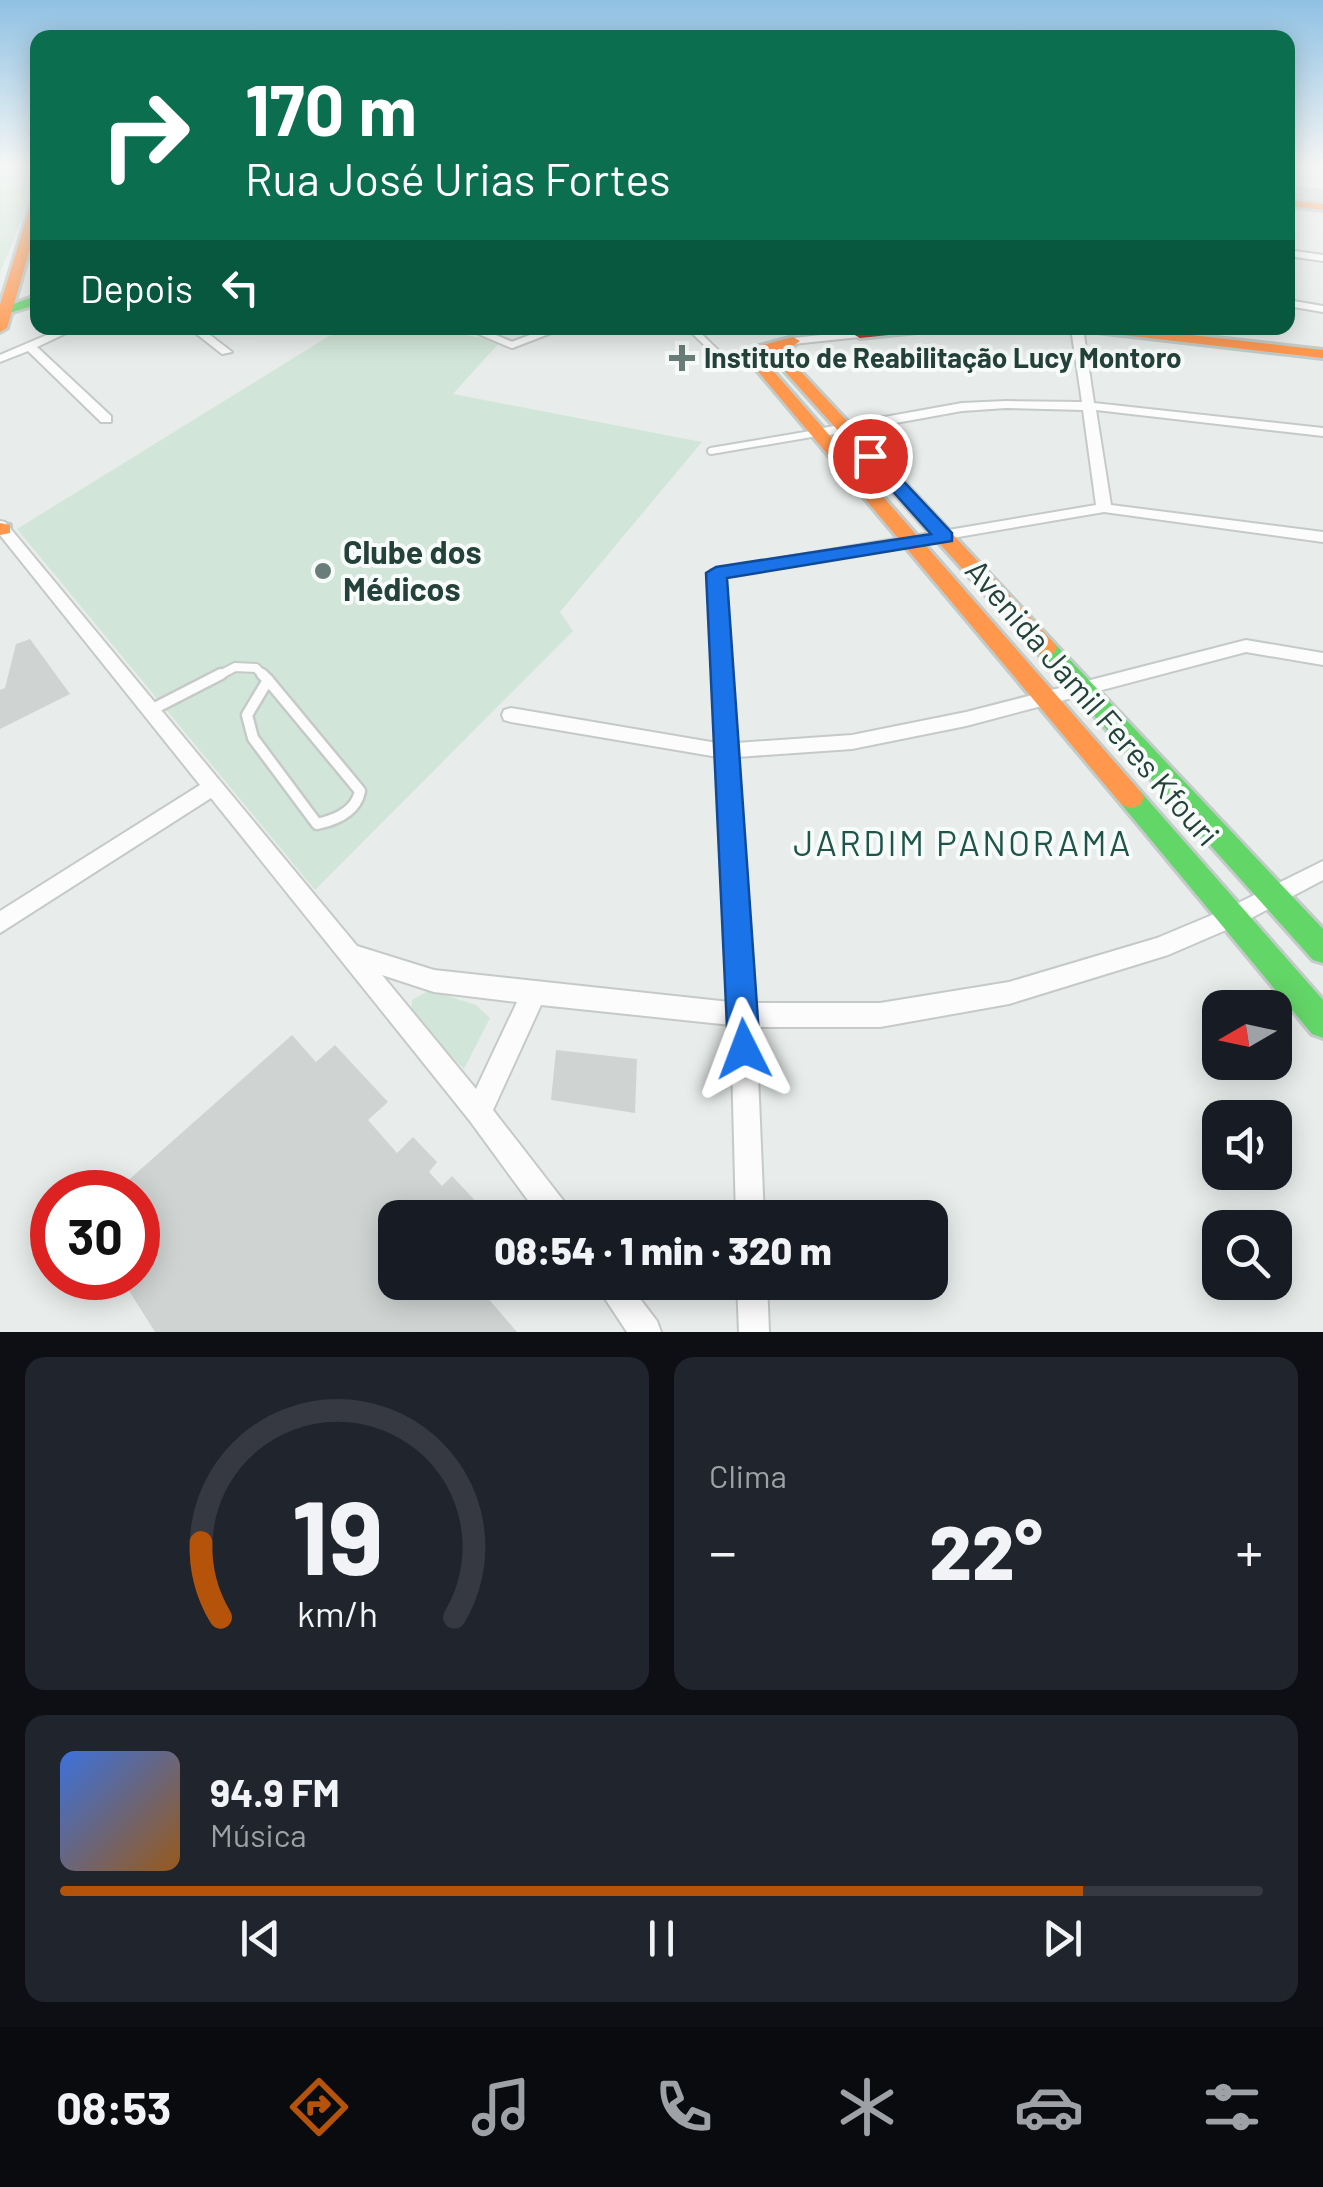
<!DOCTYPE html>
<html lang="pt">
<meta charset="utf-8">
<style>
body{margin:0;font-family:Barlow,sans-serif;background:#20242c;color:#f1f3f6;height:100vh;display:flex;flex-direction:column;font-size:38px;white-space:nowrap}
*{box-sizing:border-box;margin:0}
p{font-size:32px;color:#9ea1a6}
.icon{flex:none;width:55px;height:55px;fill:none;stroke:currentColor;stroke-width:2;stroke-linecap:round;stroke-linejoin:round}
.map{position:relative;height:1332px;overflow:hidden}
.sheet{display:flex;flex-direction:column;gap:25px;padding:25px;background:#0d0f14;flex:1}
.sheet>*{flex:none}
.top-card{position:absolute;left:30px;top:30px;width:1265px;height:305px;border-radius:20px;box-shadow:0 5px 25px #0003;background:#0b6e4f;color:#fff;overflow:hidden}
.needle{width:65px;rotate:261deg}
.controls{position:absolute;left:1202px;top:990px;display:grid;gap:20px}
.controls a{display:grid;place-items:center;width:90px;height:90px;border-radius:20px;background:#171b24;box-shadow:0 5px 25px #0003;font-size:50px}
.speed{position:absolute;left:30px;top:1170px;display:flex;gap:20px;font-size:50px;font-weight:700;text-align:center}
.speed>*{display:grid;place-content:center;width:130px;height:130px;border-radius:50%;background:#171b24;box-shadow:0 5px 25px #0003;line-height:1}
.speed .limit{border:15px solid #d22;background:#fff;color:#111}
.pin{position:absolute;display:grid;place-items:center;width:85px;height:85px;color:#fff;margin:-42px;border:5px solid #fff;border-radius:50%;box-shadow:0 2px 10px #0007}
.me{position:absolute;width:110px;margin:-55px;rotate:357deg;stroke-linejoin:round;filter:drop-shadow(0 0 8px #0008)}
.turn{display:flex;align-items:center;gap:35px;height:210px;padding:0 50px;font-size:45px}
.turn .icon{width:130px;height:130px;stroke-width:2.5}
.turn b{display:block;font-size:70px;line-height:85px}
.then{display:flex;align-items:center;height:95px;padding:0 50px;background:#0003;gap:20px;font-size:38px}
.big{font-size:75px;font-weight:800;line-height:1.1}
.sheet .card{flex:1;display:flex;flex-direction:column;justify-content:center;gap:15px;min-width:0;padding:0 35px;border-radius:20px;background:#20242c}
.sheet .dial{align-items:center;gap:0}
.dial svg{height:260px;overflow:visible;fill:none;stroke:#363941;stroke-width:7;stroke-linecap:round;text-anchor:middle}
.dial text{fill:#f1f3f6;stroke:none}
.song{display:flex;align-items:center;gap:30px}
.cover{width:120px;height:120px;border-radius:15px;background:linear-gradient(135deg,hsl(220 70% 55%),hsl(30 70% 35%))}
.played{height:10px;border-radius:5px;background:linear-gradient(90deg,#b45309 85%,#363941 85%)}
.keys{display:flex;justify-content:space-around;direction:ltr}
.heat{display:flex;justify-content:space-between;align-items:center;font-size:55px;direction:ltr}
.sheet .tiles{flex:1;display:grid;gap:25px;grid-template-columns:1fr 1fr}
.card:last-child{grid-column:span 2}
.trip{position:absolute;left:378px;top:1200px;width:570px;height:100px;border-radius:20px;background:#171b24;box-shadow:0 5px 25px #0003;font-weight:800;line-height:100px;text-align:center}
.dock{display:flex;height:160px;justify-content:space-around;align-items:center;background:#090b0e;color:#9ea1a6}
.dock .icon{width:70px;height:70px}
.dock .current{color:#b45309}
.dock b{font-size:45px;color:#f1f3f6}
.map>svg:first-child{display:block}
</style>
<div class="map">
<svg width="1323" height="1332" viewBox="0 0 1323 1332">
<rect width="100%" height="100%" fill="#e8edeb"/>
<g fill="#d1e6d8">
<path d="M5 165H37C38 186 9 249 0 273V173Z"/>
<polygon points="342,328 433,328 500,342 453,394 702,442 560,612 573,631 315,890 17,529"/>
<polygon points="430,990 476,1005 490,1018 464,1069 411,1014 412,1000"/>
</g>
<g fill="#cfd4d2">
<polygon points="1293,186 1323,189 1323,201 1294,197"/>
<polygon points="30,639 70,694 0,729 0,690 5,688 16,644"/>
<polygon points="292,1035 316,1062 335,1045 388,1102 368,1120 397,1153 413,1137 437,1162 429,1172 442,1186 452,1176 483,1209 476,1218 395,1218 395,1282 474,1282 517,1332 155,1332 121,1278 138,1278 138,1192 115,1192"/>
<polygon points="556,1050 637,1059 635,1113 551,1100"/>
</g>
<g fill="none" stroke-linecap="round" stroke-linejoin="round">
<g stroke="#c5cac8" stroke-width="10">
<g id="lane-far2">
<polyline points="472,328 512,345 556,328"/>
<polyline points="691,328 723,359 757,359"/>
<polyline points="711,451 817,433"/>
</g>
</g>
<g stroke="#c5cac8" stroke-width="12">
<polyline id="lane-far1" points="216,677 235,667 256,668 265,677"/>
</g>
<g stroke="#c5cac8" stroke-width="15">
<g id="lane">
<polyline points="262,674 268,680"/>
<path d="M268 680 360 791C356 812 336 820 317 824L253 738 247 715Z"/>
<polyline points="149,711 221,674"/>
</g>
</g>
<g stroke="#c5cac8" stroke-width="4">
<g id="street">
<polygon points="1288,250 1323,255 1323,261 1288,256"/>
<polygon points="1288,300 1323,306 1323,312 1288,306"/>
<polygon points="63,328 77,328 37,347 111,416 111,422 101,422 28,351 0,362 0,355"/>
<polygon points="189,328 201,328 232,352 222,354"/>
<polygon points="865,328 879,328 860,337 793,344 787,341 793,338 858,331"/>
<path d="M1071 328H1083L1094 403 1323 428V436L1096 410 1111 505 1323 532V542L1104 512 725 577 736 743 852 735 966 712 1246 640 1323 653V665L1246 652 966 726 852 749 737 757 754 1003H880L1009 982 1157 938 1224 910 1323 861V880L1240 924 1168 955 1009 1004 880 1027H756L764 1218H736L731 1025 541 1005 493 1110 569 1208 573 1218H541L470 1121 211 798 0 933V911L200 785 0 535V521L5 522 357 946 434 970 730 1002 718 757 511 722 504 720 502 715 504 710 511 708 717 743 709 573 711 570 1096 505 1083 410 1006 408 962 411 818 437 811 433 818 429 962 403 1006 401 1082 402ZM382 975 434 992 517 1002 476 1089Z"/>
<polygon points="594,1282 627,1282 657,1321 661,1332 627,1332"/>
<polygon points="737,1282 767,1282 769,1332 739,1332"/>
</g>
</g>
<g stroke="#c3cbc8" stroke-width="6">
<g id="fast">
<polygon points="38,295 38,304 0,316 0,309"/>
<polygon points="1046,640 1054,643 1323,929 1323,963 1313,960 1038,653 1035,648"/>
<polygon points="1131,788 1140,791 1323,1000 1323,1038 1312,1034 1122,805 1118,798 1122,791"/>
</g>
</g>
<g stroke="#c3cbc8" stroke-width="6">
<g id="slow">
<polygon points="38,197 38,221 7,328 0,332 0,305 32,200"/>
<polygon points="1288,200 1323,204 1323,210 1288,206"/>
<polygon points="1090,328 1130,328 1323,350 1323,358 1097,332"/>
<polygon points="793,337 800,341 786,351 791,361 1054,643 1057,648 1054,653 1038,653 780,366 771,352 765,353 768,365 1140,791 1144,798 1140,805 1131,808 1122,805 756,369 752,348"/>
<polygon points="0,523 10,525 10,533 0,535"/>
</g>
</g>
<g stroke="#c3cbc8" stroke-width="6">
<polygon id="jam" points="881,328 924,328 917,332 860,338 853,334"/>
</g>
<use href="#lane-far2" stroke="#fcfcfc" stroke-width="6"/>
<use href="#lane-far1" stroke="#fcfcfc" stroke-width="8"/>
<use href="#lane" stroke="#fcfcfc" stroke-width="10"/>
<use href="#street" fill="#fcfcfc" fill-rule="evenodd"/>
<use href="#fast" fill="#63d668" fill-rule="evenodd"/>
<use href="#slow" fill="#ff974d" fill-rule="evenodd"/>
<use href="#jam" fill="#b3261e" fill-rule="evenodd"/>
</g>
<linearGradient id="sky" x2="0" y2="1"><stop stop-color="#8fc1e3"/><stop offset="0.47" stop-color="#f5f7f6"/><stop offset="1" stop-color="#f5f7f6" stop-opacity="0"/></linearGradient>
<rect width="1323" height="352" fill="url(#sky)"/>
<polygon fill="#1a73e8" stroke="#114b97" stroke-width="2.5" points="870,450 876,452 952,533 952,541 727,578 760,1049 755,1060 744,1065 733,1060 728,1049 706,573 716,567 931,534 864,459 864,452"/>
<g fill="#697e78" stroke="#f7fbf9" stroke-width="4">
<path d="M677 343h10v10h10v10h-10v10h-10v-10h-10v-10h10z"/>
<circle cx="323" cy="571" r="10"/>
</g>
<g text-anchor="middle" stroke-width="8" stroke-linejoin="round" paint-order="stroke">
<g font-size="28" font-weight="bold" fill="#24423a" stroke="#f7fbf9" text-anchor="start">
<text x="704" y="368">Instituto de Reabilitação Lucy Montoro</text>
</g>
<g font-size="32" font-weight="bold" fill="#24423a" stroke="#f7fbf9" text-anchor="start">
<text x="343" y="564">Clube dos<tspan x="343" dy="37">Médicos</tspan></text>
</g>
<g font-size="32" fill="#24423a" stroke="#f7fbf9">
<text transform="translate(1092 703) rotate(49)" y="11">Avenida Jamil Feres Kfouri</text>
</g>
<g font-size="35" letter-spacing="2.5" fill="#1f5548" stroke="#f7fbf9">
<text x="963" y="856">JARDIM PANORAMA</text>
</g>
</g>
</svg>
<div class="controls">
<a><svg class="needle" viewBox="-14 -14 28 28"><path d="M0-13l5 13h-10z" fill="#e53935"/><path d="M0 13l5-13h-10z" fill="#9ea1a6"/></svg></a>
<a><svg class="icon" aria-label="sound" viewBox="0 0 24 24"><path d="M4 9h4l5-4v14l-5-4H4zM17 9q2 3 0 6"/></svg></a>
<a><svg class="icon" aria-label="search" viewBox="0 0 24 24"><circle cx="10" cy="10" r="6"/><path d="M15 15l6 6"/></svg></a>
</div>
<div class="speed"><div class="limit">30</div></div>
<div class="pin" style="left:870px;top:456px;background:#d93025"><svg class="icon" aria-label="arrive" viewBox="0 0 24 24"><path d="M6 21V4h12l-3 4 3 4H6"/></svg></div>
<svg class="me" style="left:744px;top:1049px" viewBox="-20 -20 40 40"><path d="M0-17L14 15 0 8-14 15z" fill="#1a73e8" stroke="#fff" stroke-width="4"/></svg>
<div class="trip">08:54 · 1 min · 320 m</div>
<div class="top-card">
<div class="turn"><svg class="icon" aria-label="right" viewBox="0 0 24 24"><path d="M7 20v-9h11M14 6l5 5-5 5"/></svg><div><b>170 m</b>Rua José Urias Fortes</div></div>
<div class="then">Depois<svg class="icon" aria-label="left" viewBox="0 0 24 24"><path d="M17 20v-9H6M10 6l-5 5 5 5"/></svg></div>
</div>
</div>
<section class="sheet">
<div class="tiles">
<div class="card dial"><svg viewBox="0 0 100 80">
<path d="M14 69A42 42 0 1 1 86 69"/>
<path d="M14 69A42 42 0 0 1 8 46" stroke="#b45309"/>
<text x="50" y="56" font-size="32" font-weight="700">19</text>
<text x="50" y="72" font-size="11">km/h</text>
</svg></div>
<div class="card"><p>Clima</p>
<div class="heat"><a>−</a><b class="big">22°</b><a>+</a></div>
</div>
<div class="card">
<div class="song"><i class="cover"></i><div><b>94.9 FM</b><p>Música</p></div></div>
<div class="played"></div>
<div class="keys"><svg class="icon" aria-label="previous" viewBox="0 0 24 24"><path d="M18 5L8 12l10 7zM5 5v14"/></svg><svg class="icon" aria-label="pause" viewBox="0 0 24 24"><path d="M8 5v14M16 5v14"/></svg><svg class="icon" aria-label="next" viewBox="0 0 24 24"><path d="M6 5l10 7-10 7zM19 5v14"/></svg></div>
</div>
</div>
</section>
<nav class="dock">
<b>08:53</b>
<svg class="icon current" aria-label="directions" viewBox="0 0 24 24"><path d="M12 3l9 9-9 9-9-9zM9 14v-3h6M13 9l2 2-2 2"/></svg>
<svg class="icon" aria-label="music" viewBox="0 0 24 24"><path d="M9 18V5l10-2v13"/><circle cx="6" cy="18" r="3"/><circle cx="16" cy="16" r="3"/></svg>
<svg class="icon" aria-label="phone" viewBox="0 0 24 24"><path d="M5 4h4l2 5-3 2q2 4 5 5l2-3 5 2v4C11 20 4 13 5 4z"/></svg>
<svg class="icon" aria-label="climate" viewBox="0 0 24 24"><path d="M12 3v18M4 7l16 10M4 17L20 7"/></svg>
<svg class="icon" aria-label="car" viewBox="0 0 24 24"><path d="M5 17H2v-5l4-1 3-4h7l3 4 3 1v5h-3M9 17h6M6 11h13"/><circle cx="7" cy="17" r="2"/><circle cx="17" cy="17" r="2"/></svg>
<svg class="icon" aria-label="filters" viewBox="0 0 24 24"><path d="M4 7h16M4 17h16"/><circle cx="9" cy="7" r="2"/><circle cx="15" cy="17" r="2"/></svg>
</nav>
